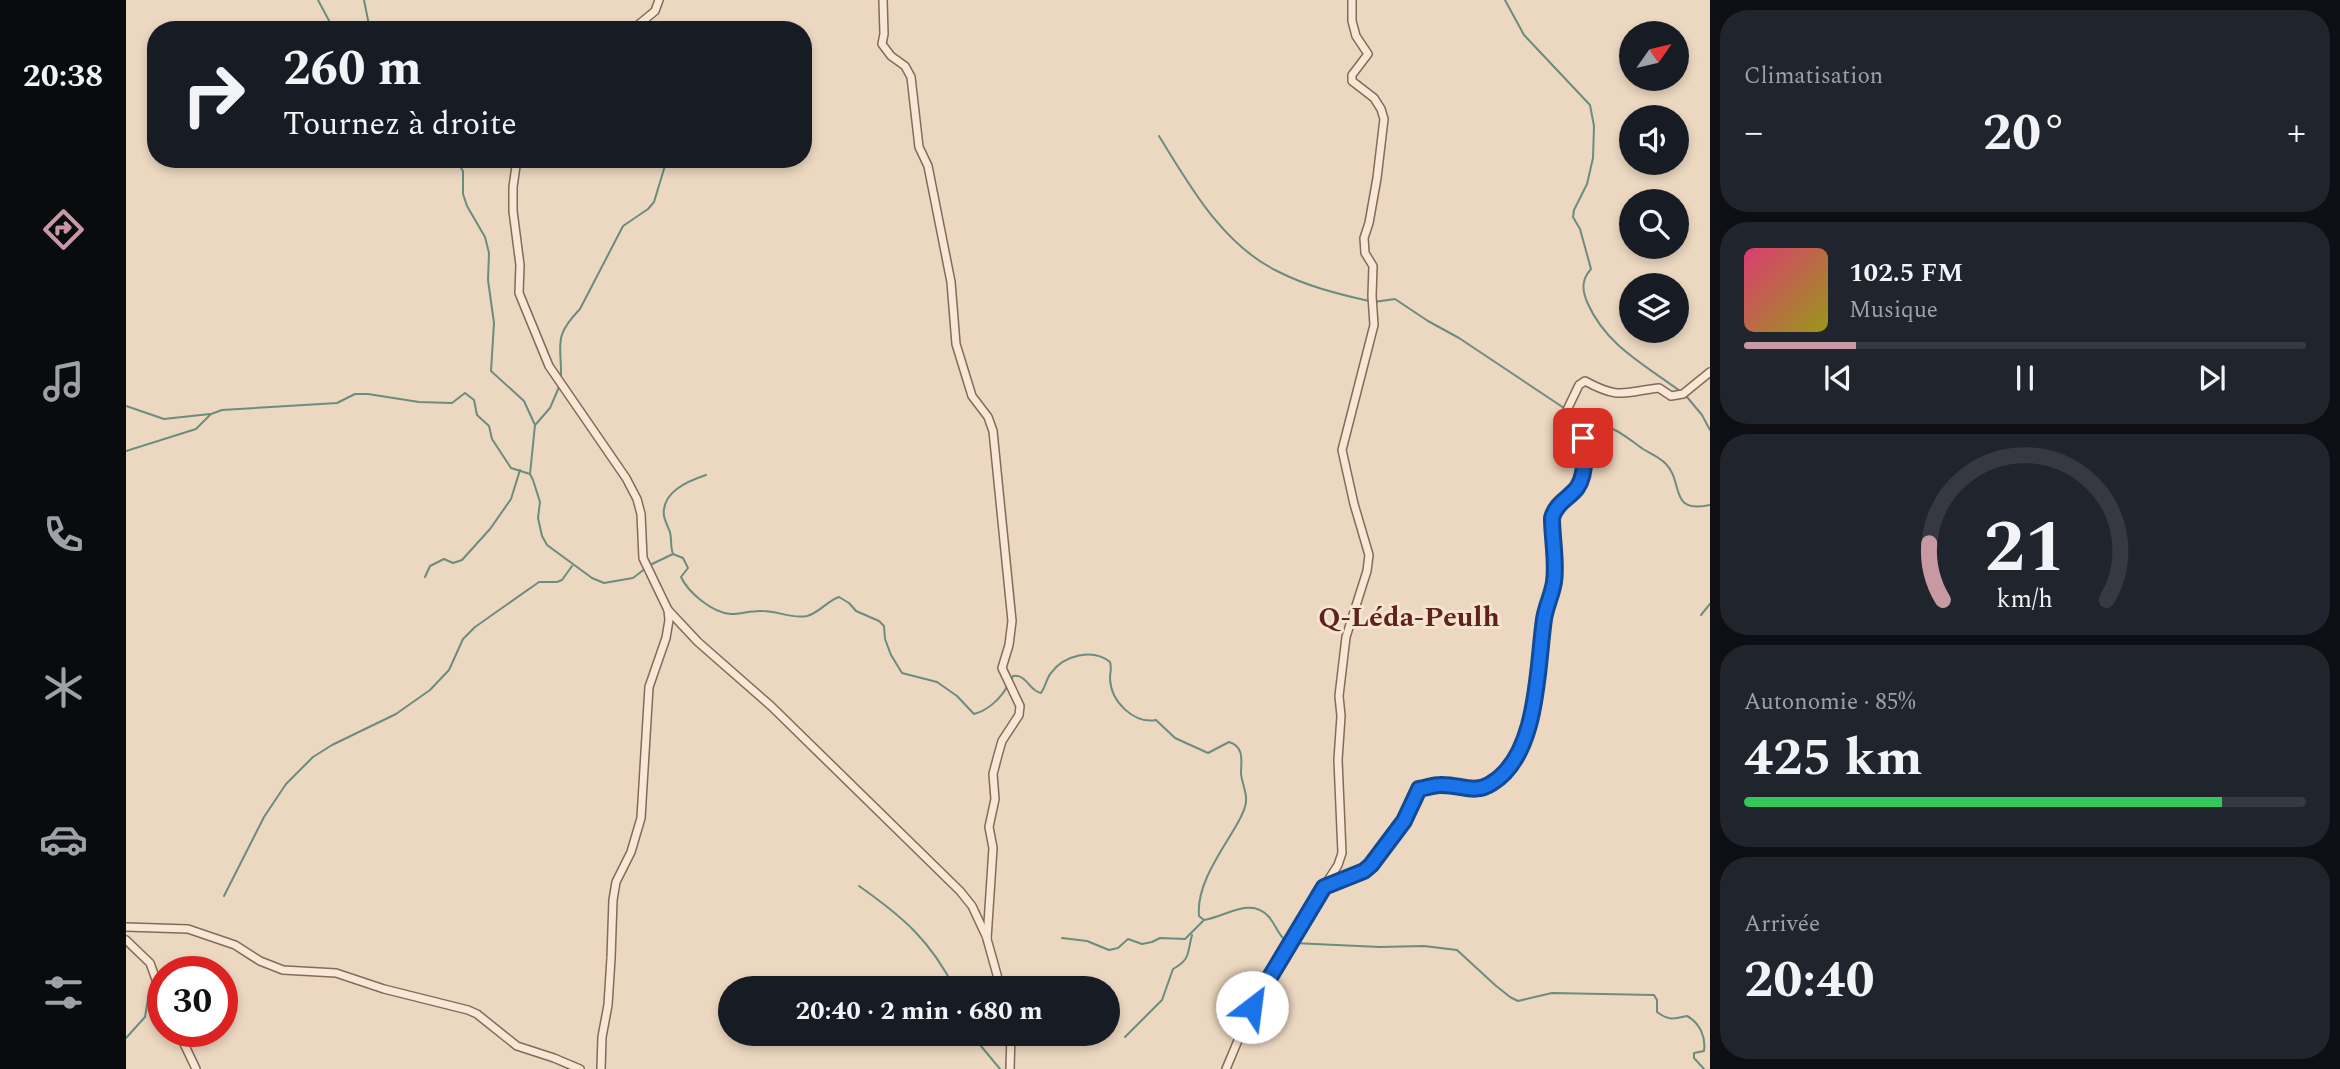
<!DOCTYPE html>
<html lang="fr">
<meta charset="utf-8">
<style>
body{margin:0;font-family:Spectral,serif;background:#20242c;color:#f1f3f6;height:100vh;display:flex;flex-direction:column;font-size:26px;white-space:nowrap}
*{box-sizing:border-box;margin:0}
p{font-size:23px;color:#9ea1a6}
.icon{flex:none;width:38px;height:38px;fill:none;stroke:currentColor;stroke-width:2;stroke-linecap:round;stroke-linejoin:round}
.map{position:relative;flex:1;overflow:hidden}
.sheet{display:flex;flex-direction:column;gap:10px;padding:10px;background:#0d0f14;width:630px}
.sheet>*{flex:none}
.top-card{position:absolute;left:21px;top:21px;width:665px;height:147px;border-radius:28px;box-shadow:0 4px 10px #0003;background:#171b24;color:#f1f3f6;overflow:hidden}
.needle{width:46px;rotate:56deg}
.controls{position:absolute;left:1493px;top:21px;display:grid;gap:14px}
.controls a{display:grid;place-items:center;width:70px;height:70px;border-radius:50%;background:#171b24;box-shadow:0 4px 10px #0003;font-size:35px}
.speed{position:absolute;left:21px;top:956px;display:flex;gap:14px;font-size:35px;font-weight:700;text-align:center}
.speed>*{display:grid;place-content:center;width:91px;height:91px;border-radius:50%;background:#171b24;box-shadow:0 4px 10px #0003;line-height:1}
.speed .limit{border:10px solid #d22;background:#fff;color:#111}
.pin{position:absolute;display:grid;place-items:center;width:60px;height:60px;color:#fff;margin:-30px;border-radius:14px;box-shadow:0 4px 10px #0006}
.me{position:absolute;width:77px;margin:-38px;rotate:30deg;stroke-linejoin:round;filter:drop-shadow(0 0 5px #0008)}
.turn{display:flex;align-items:center;gap:24px;height:147px;padding:0 21px;font-size:32px}
.turn .icon{width:91px;height:91px;stroke-width:2.5}
.turn b{display:block;font-size:49px;line-height:60px}
.big{font-size:52px;font-weight:700;line-height:1.1}
.sheet .tile{flex:1;display:flex;flex-direction:column;justify-content:center;gap:10px;min-width:0;padding:0 24px;border-radius:28px;background:#20242c}
.sheet .dial{align-items:center;gap:0}
.dial svg{height:182px;overflow:visible;fill:none;stroke:#363941;stroke-width:7;stroke-linecap:round;text-anchor:middle}
.dial text{fill:#f1f3f6;stroke:none}
.song{display:flex;align-items:center;gap:21px}
.cover{width:84px;height:84px;border-radius:10px;background:linear-gradient(135deg,hsl(340 70% 55%),hsl(60 70% 35%))}
.played{height:7px;border-radius:4px;background:linear-gradient(90deg,#c699a3 20%,#363941 20%)}
.keys{display:flex;justify-content:space-around;direction:ltr}
.heat{display:flex;justify-content:space-between;align-items:center;font-size:38px;direction:ltr}
.charge{height:10px;border-radius:5px;background:linear-gradient(90deg,#34c759 85%,#363941 0)}
.trip{position:absolute;left:592px;top:976px;width:402px;height:70px;border-radius:35px;background:#171b24;box-shadow:0 4px 10px #0003;font-weight:700;line-height:70px;text-align:center}
main{display:flex;flex:1;min-height:0}
.dock{display:flex;flex-direction:column;width:126px;justify-content:space-around;align-items:center;background:#090b0e;color:#9ea1a6}
.dock .icon{width:49px;height:49px}
.dock .active{color:#c699a3}
.dock b{font-size:32px;color:#f1f3f6}
.map>svg:first-child{display:block}
</style>
<main>
<nav class="dock">
<b>20:38</b>
<svg class="icon active" aria-label="directions" viewBox="0 0 24 24"><path d="M12 3l9 9-9 9-9-9zM9 14v-3h6M13 9l2 2-2 2"/></svg>
<svg class="icon" aria-label="music" viewBox="0 0 24 24"><path d="M9 18V5l10-2v13"/><circle cx="6" cy="18" r="3"/><circle cx="16" cy="16" r="3"/></svg>
<svg class="icon" aria-label="phone" viewBox="0 0 24 24"><path d="M5 4h4l2 5-3 2q2 4 5 5l2-3 5 2v4C11 20 4 13 5 4z"/></svg>
<svg class="icon" aria-label="climate" viewBox="0 0 24 24"><path d="M12 3v18M4 7l16 10M4 17L20 7"/></svg>
<svg class="icon" aria-label="car" viewBox="0 0 24 24"><path d="M5 17H2v-5l4-1 3-4h7l3 4 3 1v5h-3M9 17h6M6 11h13"/><circle cx="7" cy="17" r="2"/><circle cx="17" cy="17" r="2"/></svg>
<svg class="icon" aria-label="filters" viewBox="0 0 24 24"><path d="M4 7h16M4 17h16"/><circle cx="9" cy="7" r="2"/><circle cx="15" cy="17" r="2"/></svg>
</nav>
<div class="map">
<svg width="1584" height="1069" viewBox="0 0 1584 1069">
<rect width="100%" height="100%" fill="#ecd8c1"/>
<g fill="none" stroke-linecap="round" stroke-linejoin="round">
<g stroke="#6b8c7e" stroke-width="2">
<polyline points="192,0 208,30"/>
<polyline points="238,0 244,30"/>
<path d="M1379 0 1398 35 1464 105 1468 126 1467 158 1461 184 1448 210 1447 217 1454 229 1465 269C1455 280 1456 291 1462 304 1480 345 1519 365 1554 391"/>
<path d="M1033 136C1064 186 1096 244 1151 271 1180 286 1212 294 1243 301"/>
<polyline points="329,159 337,171 337,194 341,206 359,237 363,253 362,280 368,323 365,371 398,401 409,425 404,474"/>
<polyline points="1248,302 1269,299 1302,321 1333,338 1438,408"/>
<path d="M435 379C436 344 426 338 454 309L497 226 522 209 528 202 541 159"/>
<polyline points="1561,397 1576,415 1584,430"/>
<polyline points="0,406 38,419 84,414"/>
<path d="M1445 413C1457 420 1468 421 1480 426 1495 431 1505 441 1517 449 1525 454 1533 457 1540 464 1558 482 1542 514 1584 505"/>
<polyline points="410,424 424,408 433,387"/>
<polyline points="0,451 70,429 85,414 96,410 211,403 229,394 242,394 293,402 326,403 339,393 348,400 351,415 363,426 366,439 385,468 404,474 407,480 414,502 412,518 416,536 421,545 466,578 478,583 507,578 520,568"/>
<path d="M547 554C544 546 546 540 544 532 542 527 539 521 538 516 535 492 562 481 580 475"/>
<path d="M524 565 547 554 557 558 562 568 555 577C562 592 586 613 605 614 616 614 626 610 637 611 652 611 666 619 681 616 693 613 701 601 713 597L723 603 730 611 753 621 758 626 759 639 765 655 776 673 811 682 831 696 848 714C863 710 875 698 882 685"/>
<polyline points="299,577 304,566 318,559 327,563 336,560 364,529 385,499 394,470"/>
<polyline points="1575,615 1584,604"/>
<path d="M885 680 887 676C901 674 903 691 915 693 920 686 920 679 925 673 938 655 967 648 984 662 986 669 984 672 984 679 985 702 1008 724 1030 720L1049 738 1082 753 1103 742C1119 747 1115 761 1115 774 1116 783 1121 793 1120 801 1120 809 1114 819 1110 826 1095 852 1070 885 1073 916L1078 920C1099 917 1125 896 1143 917 1150 925 1151 933 1159 940"/>
<path d="M733 886C777 917 804 940 829 989"/>
<polyline points="98,896 138,817 160,784 187,757 206,745 270,714 304,690 323,670 337,639 349,627 413,582 431,582 436,580 446,566"/>
<polyline points="936,938 961,941 983,950 992,948 1002,939 1016,944 1026,942 1034,938 1059,939 1077,921"/>
<path d="M1167 943 1254 947 1298 946 1331 950 1369 985 1384 997 1392 1001 1426 993 1528 995 1531 1000V1012C1543 1021 1548 1019 1561 1016 1574 1023 1580 1037 1578 1051L1568 1053V1058L1578 1069"/>
<polyline points="845,1034 874,1069"/>
<path d="M999 1037 1036 1000 1047 969C1065 959 1061 953 1066 935"/>
<polyline points="0,1038 19,1017 23,993"/>
</g>
<g stroke="#856959" stroke-width="10">
<g id="street">
<polyline points="757,0 758,34 756,44 765,56 779,66 785,77 793,147 802,166 825,282 830,344 846,396 862,417 867,431 886,621 883,645 876,668 894,706 893,715 876,741 872,755 867,774 869,799 863,827 867,848 861,939 875,989"/>
<polyline points="506,30 529,11 533,0"/>
<polyline points="391,159 387,187 387,211 394,265 393,293 423,366 500,478 511,499 515,514 517,558 542,610 543,620 540,638 523,687 515,818 505,852 490,882 487,900 485,958 482,1005 476,1037 475,1069"/>
<polyline points="542,610 572,642 645,706 834,891 846,906 861,938"/>
<path d="M1199 887 1238 871 1245 865 1278 821 1293 789C1300 788 1308 785 1314 785 1334 784 1348 795 1366 783 1413 754 1411 667 1418 619 1420 606 1426 595 1428 582 1431 562 1426 538 1426 518 1430 503 1442 500 1450 488 1458 478 1461 452 1457 440 1454 429 1444 421 1441 410L1453 385 1459 381C1494 400 1497 392 1533 388L1545 396 1557 394 1584 372"/>
<polyline points="0,927 62,929 109,945 134,961 157,970 210,973 258,989 342,1010 351,1014 391,1046 428,1058 454,1069"/>
<polyline points="0,940 24,963 37,999"/>
<polyline points="52,1031 70,1069"/>
<polyline points="884,1069 885,1034"/>
<polyline points="1100,1069 1126,1007 1173,925 1212,865 1216,853 1212,760 1215,716 1213,696 1220,637 1241,571 1243,555 1228,504 1216,450 1248,325 1246,296 1247,266 1239,253 1238,238 1243,223 1251,178 1258,119 1255,109 1248,98 1226,81 1226,75 1242,54 1230,36 1226,21 1226,0"/>
</g>
</g>
<use href="#street" stroke="#f8e7d4" stroke-width="7"/>
</g>
<g fill="none" stroke-linecap="round" stroke-linejoin="round">
<g stroke="#114b97" stroke-width="18">
<path id="route" d="M1126 1007 1198 887 1238 871 1245 865 1278 821 1293 789C1300 788 1308 785 1314 785 1334 784 1348 795 1366 783 1413 754 1411 667 1418 619 1420 606 1426 595 1428 582 1431 563 1426 538 1426 518 1430 503 1442 499 1451 488 1460 475 1459 453 1457 438"/>
</g>
<use href="#route" stroke="#1a73e8" stroke-width="12"/>
</g>
<g text-anchor="middle" stroke-width="6" stroke-linejoin="round" paint-order="stroke">
<g font-size="28" font-weight="bold" fill="#61211e" stroke="#f4e4d0">
<text x="1283" y="626">Q-Léda-Peulh</text>
</g>
</g>
</svg>
<div class="controls">
<a><svg class="needle" viewBox="-14 -14 28 28"><path d="M0-13l5 13h-10z" fill="#e53935"/><path d="M0 13l5-13h-10z" fill="#9ea1a6"/></svg></a>
<a><svg class="icon" aria-label="sound" viewBox="0 0 24 24"><path d="M4 9h4l5-4v14l-5-4H4zM17 9q2 3 0 6"/></svg></a>
<a><svg class="icon" aria-label="search" viewBox="0 0 24 24"><circle cx="10" cy="10" r="6"/><path d="M15 15l6 6"/></svg></a>
<a><svg class="icon" aria-label="layers" viewBox="0 0 24 24"><path d="M12 4l9 5-9 5-9-5zM3 14l9 5 9-5"/></svg></a>
</div>
<div class="speed"><div class="limit">30</div></div>
<div class="pin" style="left:1457px;top:438px;background:#d93025"><svg class="icon" aria-label="arrive" viewBox="0 0 24 24"><path d="M6 21V4h12l-3 4 3 4H6"/></svg></div>
<svg class="me" style="left:1126px;top:1007px" viewBox="-20 -20 40 40"><circle r="19" fill="#fff"/><path d="M0-13L10 11 0 6-10 11z" fill="#1a73e8"/></svg>
<div class="trip">20:40 · 2 min · 680 m</div>
<div class="top-card">
<div class="turn"><svg class="icon" aria-label="right" viewBox="0 0 24 24"><path d="M7 20v-9h11M14 6l5 5-5 5"/></svg><div><b>260 m</b>Tournez à droite</div></div>
</div>
</div>
<section class="sheet">
<div class="tile"><p>Climatisation</p>
<div class="heat"><a>−</a><b class="big">20°</b><a>+</a></div>
</div>
<div class="tile">
<div class="song"><i class="cover"></i><div><b>102.5 FM</b><p>Musique</p></div></div>
<div class="played"></div>
<div class="keys"><svg class="icon" aria-label="previous" viewBox="0 0 24 24"><path d="M18 5L8 12l10 7zM5 5v14"/></svg><svg class="icon" aria-label="pause" viewBox="0 0 24 24"><path d="M8 5v14M16 5v14"/></svg><svg class="icon" aria-label="next" viewBox="0 0 24 24"><path d="M6 5l10 7-10 7zM19 5v14"/></svg></div>
</div>
<div class="tile dial"><svg viewBox="0 0 100 80">
<path d="M14 69A42 42 0 1 1 86 69"/>
<path d="M14 69A42 42 0 0 1 8 44" stroke="#c699a3"/>
<text x="50" y="56" font-size="32" font-weight="700">21</text>
<text x="50" y="72" font-size="11">km/h</text>
</svg></div>
<div class="tile"><p>Autonomie · 85%</p><b class="big">425 km</b><div class="charge"></div></div>
<div class="tile"><p>Arrivée</p><b class="big">20:40</b></div>
</section>
</main>
